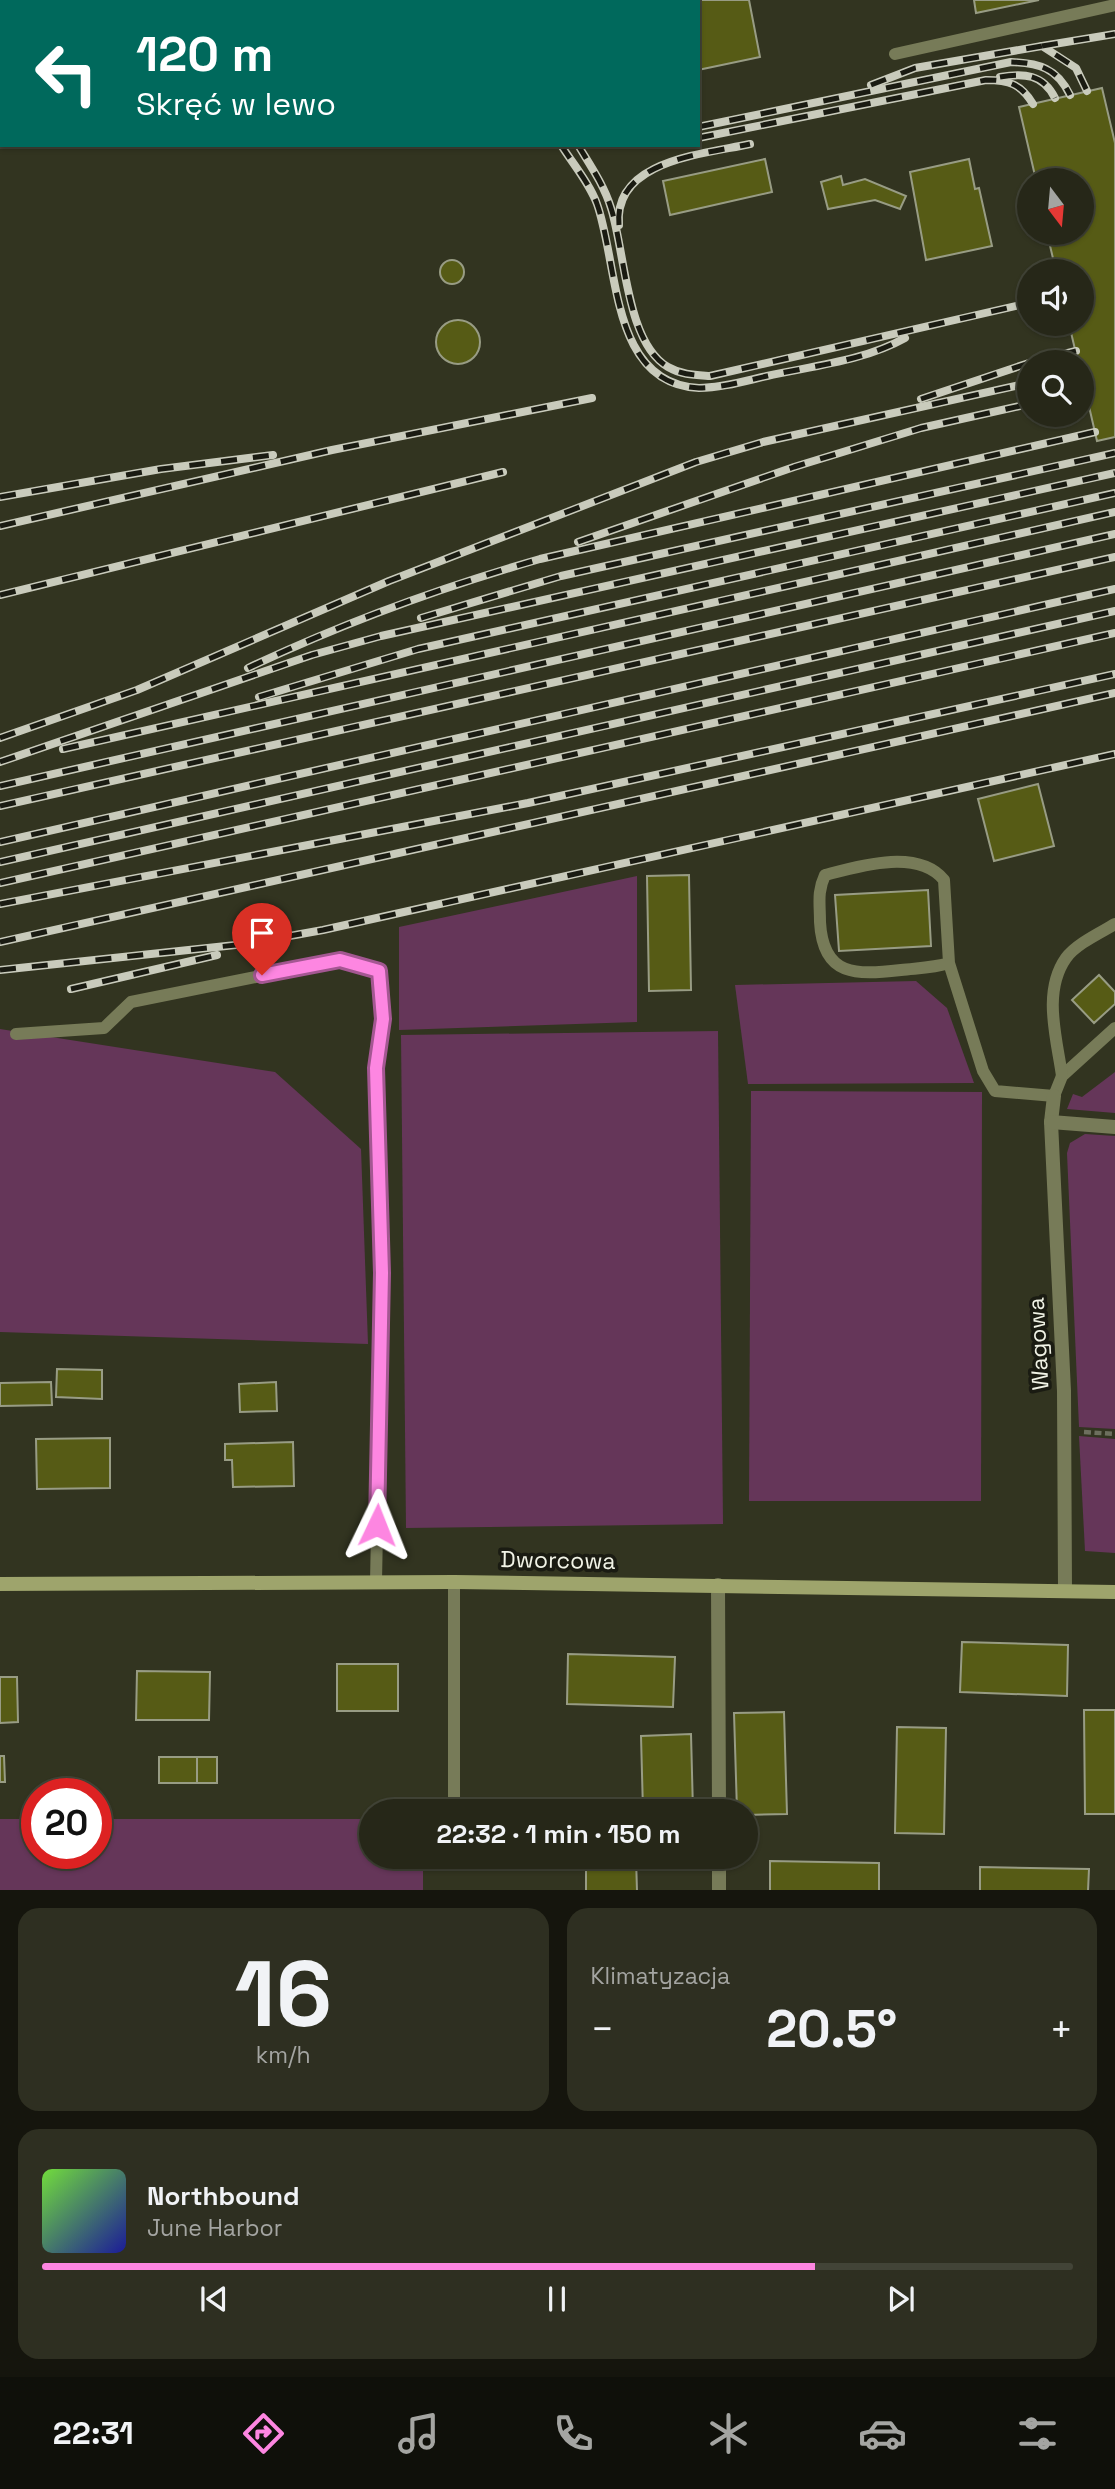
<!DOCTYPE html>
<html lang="pl">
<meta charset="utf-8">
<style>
body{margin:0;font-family:"Space Grotesk",sans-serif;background:#2e2f21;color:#f1f3f6;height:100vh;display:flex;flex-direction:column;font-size:26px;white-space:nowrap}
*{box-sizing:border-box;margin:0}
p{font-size:23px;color:#a4a5a2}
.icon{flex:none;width:38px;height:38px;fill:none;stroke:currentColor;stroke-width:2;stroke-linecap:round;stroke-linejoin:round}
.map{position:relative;height:1890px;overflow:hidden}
.panel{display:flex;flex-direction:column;gap:18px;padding:18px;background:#15150d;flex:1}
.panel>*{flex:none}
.banner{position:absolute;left:0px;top:0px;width:700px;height:147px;box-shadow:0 2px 5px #0004,0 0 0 2px #424437;background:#00695c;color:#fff;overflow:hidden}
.needle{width:46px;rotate:164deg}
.controls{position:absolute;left:1017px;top:168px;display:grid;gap:14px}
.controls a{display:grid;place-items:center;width:77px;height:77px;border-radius:50%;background:#262718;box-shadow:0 2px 5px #0004,0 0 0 2px #424437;font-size:35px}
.speed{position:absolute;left:21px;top:1778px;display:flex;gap:14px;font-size:35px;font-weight:700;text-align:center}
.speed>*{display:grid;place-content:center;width:91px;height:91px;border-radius:50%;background:#262718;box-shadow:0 2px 5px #0004,0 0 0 2px #424437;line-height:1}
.speed .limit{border:10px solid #d22;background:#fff;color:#111}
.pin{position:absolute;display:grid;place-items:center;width:60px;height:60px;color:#fff;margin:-72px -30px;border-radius:50% 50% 50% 0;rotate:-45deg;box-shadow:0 0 7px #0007}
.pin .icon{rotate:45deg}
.me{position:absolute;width:77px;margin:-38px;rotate:2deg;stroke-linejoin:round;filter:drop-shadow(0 0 5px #0008)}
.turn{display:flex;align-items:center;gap:24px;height:147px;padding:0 21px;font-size:32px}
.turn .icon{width:91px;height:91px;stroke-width:2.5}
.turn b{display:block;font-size:49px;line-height:60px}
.big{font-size:52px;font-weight:700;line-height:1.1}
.panel .widget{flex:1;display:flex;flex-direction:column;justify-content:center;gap:10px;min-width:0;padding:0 24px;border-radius:21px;background:#2e2f21}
.panel .dial{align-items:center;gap:0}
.dial b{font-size:91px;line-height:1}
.song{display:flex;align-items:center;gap:21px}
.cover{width:84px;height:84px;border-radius:10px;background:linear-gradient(135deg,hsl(100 70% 55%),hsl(240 70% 35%))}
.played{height:7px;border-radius:4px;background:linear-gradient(90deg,#fd86e1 75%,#424437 75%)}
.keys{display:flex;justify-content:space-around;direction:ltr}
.heat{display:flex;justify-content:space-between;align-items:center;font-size:38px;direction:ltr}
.panel .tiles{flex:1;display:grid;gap:18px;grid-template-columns:1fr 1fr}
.widget:last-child{grid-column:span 2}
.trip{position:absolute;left:359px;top:1799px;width:399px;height:70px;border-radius:35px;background:#262718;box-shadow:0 2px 5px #0004,0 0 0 2px #424437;font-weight:700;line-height:70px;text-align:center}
.dock{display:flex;height:112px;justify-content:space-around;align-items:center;background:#0f100a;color:#a4a5a2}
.dock .icon{width:49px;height:49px}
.dock .active{color:#fd86e1}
.dock b{font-size:32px;color:#f1f3f6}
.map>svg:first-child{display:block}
</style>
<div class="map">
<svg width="1115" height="1891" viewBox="0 0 1115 1891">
<rect width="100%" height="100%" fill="#323420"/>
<g fill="#653659">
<polygon points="637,876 637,1022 399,1030 399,927"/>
<polygon points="916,981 947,1008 974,1083 748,1084 735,985"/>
<polygon points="0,1029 275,1072 361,1149 368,1344 0,1332"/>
<polygon points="718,1031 723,1524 406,1528 401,1035"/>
<polygon points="1115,1072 1115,1113 1067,1109 1073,1094 1082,1097"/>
<polygon points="751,1091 982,1092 981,1501 749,1501"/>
<polygon points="1085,1134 1115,1136 1115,1429 1079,1427 1067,1153 1070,1143"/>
<polygon points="1079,1436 1115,1439 1115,1553 1085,1551"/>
<polygon points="0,1819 37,1819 37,1853 96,1853 96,1819 371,1819 371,1857 403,1857 403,1869 423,1869 423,1890 0,1890"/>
</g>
<g fill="#565b15" stroke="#989c84" stroke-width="2">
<polygon points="442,0 505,0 506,2 442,2"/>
<polygon points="586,0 749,0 760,57 698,70 698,2"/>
<polygon points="974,0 1039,0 976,13"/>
<polygon points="1102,88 1115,143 1115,437 1097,441 1082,376 1082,362 1078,362 1069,324 1082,324 1082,271 1056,271 1047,233 1082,233 1082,180 1036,180 1019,107"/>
<polygon points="765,159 772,192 670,215 663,181"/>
<polygon points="969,159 975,189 979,188 992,246 926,260 910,172"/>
<polygon points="841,176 843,185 865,179 906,196 900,209 875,200 828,209 821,182"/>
<polygon points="1082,187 1087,213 1082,214"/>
<circle cx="452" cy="272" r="12"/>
<circle cx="458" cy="342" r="22"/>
<polygon points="1038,784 1054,846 994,861 978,799"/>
<polygon points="689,875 691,990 649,991 647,876"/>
<polygon points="928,890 931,946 839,951 835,895"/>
<polygon points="1099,975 1115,992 1115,1004 1094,1023 1072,1000"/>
<polygon points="57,1369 102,1370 102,1399 56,1397"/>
<polygon points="51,1382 52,1405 0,1406 0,1383"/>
<polygon points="276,1382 277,1411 240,1412 239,1384"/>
<polygon points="110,1438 110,1488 37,1489 36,1439"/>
<polygon points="293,1442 294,1486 233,1487 232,1460 225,1460 225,1444"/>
<polygon points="962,1642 1068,1645 1067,1696 960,1692"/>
<polygon points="568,1654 675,1657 673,1707 567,1704"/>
<rect x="337" y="1664" width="61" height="47"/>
<polygon points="137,1671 210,1672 209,1720 136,1720"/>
<polygon points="0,1677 17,1677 18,1722 0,1723"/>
<polygon points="1084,1710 1115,1710 1115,1814 1085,1814"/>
<polygon points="784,1712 787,1814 746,1815 746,1811 737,1811 734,1713"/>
<polygon points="897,1727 946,1728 944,1834 895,1833"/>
<polygon points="691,1734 693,1811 643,1811 641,1736"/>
<polygon points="0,1756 4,1756 5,1782 0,1782"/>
<rect x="159" y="1757" width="38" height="26"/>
<rect x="197" y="1757" width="20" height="26"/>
<polygon points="535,1801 594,1804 593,1811 535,1811"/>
<polygon points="636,1858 637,1891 586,1891 586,1859"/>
<polygon points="770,1861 879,1863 879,1891 770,1891"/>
<polygon points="980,1867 1089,1869 1088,1891 980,1891"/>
</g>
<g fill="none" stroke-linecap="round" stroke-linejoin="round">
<polyline stroke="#6d6f5e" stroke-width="4.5" stroke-dasharray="7 3.5" stroke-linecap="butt" points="1084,1432 1115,1434"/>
<g stroke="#777b58" stroke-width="12">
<polyline points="895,54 1115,5"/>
<path d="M949 963C933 968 918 968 901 970 856 975 823 977 820 922 820 903 817 892 825 875 859 866 918 848 944 880L949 963 983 1071 995 1091 1054 1096 1062 1076 1115 1028"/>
<polyline points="16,1034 104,1028 131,1002 340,960 379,971 383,1019 376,1068 382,1273 376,1582"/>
<path d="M1062 1076C1057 1039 1042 992 1066 958 1076 944 1100 933 1115 924"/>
<polyline points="454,1811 454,1582"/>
</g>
<g stroke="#777b58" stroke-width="14">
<polyline points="1054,1096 1051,1122 1064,1391 1065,1589"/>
<polyline points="1051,1122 1115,1127"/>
<polyline points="718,1585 719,1811"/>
<polyline points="719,1857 719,1891"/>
</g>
<polyline stroke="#9ea46c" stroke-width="14" points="0,1584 454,1582 1115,1592"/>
<g stroke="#c9cbbc" stroke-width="8">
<g id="rail">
<polyline points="523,0 523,2"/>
<polyline points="540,0 540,2"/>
<polyline points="1042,46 1115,34"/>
<path d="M1000 77C1024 73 1043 74 1055 98"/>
<polyline points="871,85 915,68 1042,46 1076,68 1087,91"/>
<path d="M698 127 1011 62C1039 63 1057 68 1070 95"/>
<path d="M698 138 986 80C1009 80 1021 84 1033 104"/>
<path d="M561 145C573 164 590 184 597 204 619 266 610 384 699 388 721 388 745 381 767 376 812 366 864 361 905 338"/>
<path d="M578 145C590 165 604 185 611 208 625 251 626 343 668 367 682 375 695 375 710 376L1029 303"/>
<path d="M619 225C613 160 705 154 750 144"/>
<polyline points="1032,362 1076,351"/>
<polyline points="1082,393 1085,392"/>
<polyline points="921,399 1029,363"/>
<polyline points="0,497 161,469 273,455"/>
<polyline points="0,526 332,450 592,398"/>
<polyline points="578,542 794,467 921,428 1029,404"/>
<polyline points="0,595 503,472"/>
<polyline points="421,618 561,576 1115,453"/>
<path d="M248 668C343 623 439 588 540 559L1095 432"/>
<polyline points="259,697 418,649 1115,493"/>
<polyline points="0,738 137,690 389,581 696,462 763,442 1029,383"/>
<polyline points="63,749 1115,512"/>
<polyline points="0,762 312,655 381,636 1115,473"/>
<polyline points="0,786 1115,534"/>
<polyline points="0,806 1115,557"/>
<polyline points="0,842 1115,589"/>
<polyline points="0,862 1115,611"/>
<polyline points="0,883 1115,633"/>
<polyline points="0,904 528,803 1115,674"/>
<polyline points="0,942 1115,693"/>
<polyline points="0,970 245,944 323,930 1115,754"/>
<polyline points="71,989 217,955"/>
</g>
</g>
<use href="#rail" stroke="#1a1b12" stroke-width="5" stroke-dasharray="16" stroke-linecap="butt"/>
</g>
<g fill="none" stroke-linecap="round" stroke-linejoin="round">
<g stroke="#a45792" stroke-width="18">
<polyline id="route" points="262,975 340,960 379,971 383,1019 376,1068 382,1273 377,1525"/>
</g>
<use href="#route" stroke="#fd86e1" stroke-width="12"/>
</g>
<g text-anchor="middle" stroke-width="7" stroke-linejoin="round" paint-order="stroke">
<g font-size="23" fill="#f1f3e6" stroke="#1a1b12">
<text transform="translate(1038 1344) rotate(-93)" y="8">Wagowa</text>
<text transform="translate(558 1560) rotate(1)" y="8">Dworcowa</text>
</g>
</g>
</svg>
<div class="controls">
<a><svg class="needle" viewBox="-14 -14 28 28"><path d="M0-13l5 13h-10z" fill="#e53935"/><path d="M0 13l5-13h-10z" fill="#a4a5a2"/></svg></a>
<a><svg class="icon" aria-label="sound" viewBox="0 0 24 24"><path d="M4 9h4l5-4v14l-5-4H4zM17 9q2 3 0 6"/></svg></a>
<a><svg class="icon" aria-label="search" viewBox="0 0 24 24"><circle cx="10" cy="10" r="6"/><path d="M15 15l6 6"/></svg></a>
</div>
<div class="speed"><div class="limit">20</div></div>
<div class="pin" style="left:262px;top:975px;background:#d93025"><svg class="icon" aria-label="arrive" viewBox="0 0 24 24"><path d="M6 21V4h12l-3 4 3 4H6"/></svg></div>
<svg class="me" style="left:377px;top:1525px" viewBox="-20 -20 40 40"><path d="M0-17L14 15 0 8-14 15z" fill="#fd86e1" stroke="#fff" stroke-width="4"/></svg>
<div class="trip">22:32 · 1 min · 150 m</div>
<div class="banner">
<div class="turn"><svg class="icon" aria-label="left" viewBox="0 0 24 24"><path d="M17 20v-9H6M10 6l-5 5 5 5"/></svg><div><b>120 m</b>Skręć w lewo</div></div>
</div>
</div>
<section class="panel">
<div class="tiles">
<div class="widget dial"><b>16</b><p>km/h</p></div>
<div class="widget"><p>Klimatyzacja</p>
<div class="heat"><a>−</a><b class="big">20.5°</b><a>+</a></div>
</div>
<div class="widget">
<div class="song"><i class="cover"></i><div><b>Northbound</b><p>June Harbor</p></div></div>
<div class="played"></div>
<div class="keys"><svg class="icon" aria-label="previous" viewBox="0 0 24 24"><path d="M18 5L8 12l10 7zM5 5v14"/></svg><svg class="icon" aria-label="pause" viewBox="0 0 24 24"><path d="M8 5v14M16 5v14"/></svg><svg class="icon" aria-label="next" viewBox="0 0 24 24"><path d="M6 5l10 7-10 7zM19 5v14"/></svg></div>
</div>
</div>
</section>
<nav class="dock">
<b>22:31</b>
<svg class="icon active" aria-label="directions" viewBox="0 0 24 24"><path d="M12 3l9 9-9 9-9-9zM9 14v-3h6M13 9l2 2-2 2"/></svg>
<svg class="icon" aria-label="music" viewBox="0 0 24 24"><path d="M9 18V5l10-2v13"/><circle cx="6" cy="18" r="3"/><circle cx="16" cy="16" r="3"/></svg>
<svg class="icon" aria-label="phone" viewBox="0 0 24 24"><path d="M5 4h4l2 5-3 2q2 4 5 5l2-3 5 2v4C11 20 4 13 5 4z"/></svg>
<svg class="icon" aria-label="climate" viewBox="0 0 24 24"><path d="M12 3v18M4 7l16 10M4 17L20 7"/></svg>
<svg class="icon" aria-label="car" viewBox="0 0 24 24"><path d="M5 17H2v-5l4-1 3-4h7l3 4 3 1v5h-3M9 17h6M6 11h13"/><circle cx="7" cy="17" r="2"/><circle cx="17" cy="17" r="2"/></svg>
<svg class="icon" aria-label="filters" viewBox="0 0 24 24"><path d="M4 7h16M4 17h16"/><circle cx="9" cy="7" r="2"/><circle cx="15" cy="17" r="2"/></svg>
</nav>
